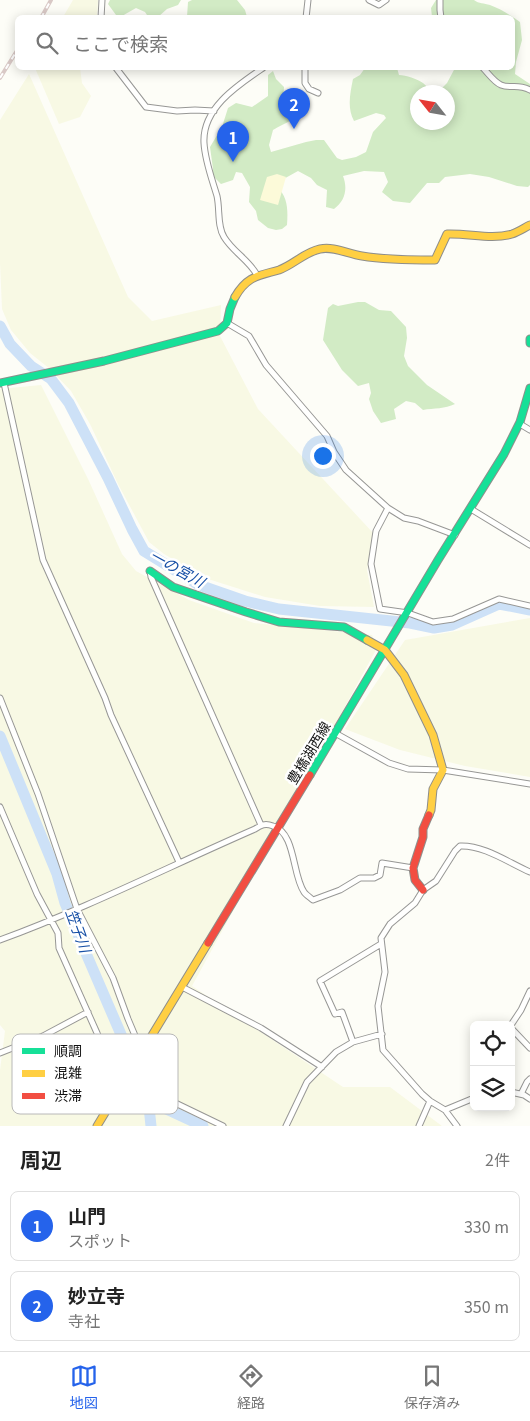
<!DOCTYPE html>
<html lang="ja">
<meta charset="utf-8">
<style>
body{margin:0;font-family:Georgia,"Noto Sans JP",serif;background:#f6f6f6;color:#222}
.controls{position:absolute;right:15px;bottom:15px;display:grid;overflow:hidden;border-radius:8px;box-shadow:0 2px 12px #0003}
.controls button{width:45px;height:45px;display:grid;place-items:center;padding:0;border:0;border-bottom:1px solid #e0e0e0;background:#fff;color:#222;font:25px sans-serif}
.compass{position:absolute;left:410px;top:85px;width:45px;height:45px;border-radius:50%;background:#fff;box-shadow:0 2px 12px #0003;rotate:301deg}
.you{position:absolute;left:322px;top:455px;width:18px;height:18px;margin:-12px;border:4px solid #fff;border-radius:50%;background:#1a73e8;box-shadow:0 0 0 8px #1a73e833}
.badge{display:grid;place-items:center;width:32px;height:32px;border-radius:50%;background:#2563eb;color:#fff;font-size:16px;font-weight:700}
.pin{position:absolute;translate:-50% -41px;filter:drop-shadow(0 1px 2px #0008)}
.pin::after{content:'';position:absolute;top:26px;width:18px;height:15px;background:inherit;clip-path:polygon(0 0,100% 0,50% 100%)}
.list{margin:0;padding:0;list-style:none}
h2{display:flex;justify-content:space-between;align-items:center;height:65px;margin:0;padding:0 20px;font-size:21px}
h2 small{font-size:16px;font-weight:400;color:#767676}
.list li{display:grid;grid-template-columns:32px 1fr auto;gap:15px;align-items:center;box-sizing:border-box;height:70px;margin:0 10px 10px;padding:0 10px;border:1px solid #e0e0e0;border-radius:8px}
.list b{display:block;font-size:19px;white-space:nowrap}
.list p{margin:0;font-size:16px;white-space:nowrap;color:#767676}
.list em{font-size:16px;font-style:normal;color:#767676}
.icon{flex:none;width:28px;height:28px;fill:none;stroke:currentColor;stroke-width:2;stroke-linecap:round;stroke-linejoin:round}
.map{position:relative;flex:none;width:530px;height:1126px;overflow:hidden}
.search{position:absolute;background:#fff;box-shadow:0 2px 12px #0003;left:15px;right:15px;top:15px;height:55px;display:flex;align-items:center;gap:12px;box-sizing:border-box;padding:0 18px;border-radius:8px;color:#767676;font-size:19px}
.sheet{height:225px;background:#fff}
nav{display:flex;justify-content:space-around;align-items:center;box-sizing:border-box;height:70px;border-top:1px solid #e0e0e0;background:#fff;font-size:14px;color:#767676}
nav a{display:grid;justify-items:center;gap:2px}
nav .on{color:#2563eb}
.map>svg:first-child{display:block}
.farmland{fill:#f8f9e4}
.forest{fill:#d2ebc5}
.sand{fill:#fcfad9}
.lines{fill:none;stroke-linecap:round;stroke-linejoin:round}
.river{stroke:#cde1f7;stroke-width:11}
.street-casing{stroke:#979795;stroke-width:7}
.fast-casing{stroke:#8e8e8b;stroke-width:9}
.slow-casing{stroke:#8e8e8b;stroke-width:9}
.jam-casing{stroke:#8e8e8b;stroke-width:9}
.street{stroke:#fffffe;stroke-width:5}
.fast{stroke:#16e098;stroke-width:7}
.slow{stroke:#ffcf43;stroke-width:7}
.jam{stroke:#f24e42;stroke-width:7}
.rail-casing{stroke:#d9c9c6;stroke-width:4}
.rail{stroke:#fff;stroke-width:2;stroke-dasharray:5.5;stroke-linecap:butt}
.labels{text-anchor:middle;stroke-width:5;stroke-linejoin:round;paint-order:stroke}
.street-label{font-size:14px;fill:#111;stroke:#fff}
.water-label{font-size:15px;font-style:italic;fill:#164fa6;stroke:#fff}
.key{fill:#fff;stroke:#b8b8b8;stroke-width:1}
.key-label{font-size:14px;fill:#111}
</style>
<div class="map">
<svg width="530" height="1126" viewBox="0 0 530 1126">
<rect width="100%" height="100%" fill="#fdfdf7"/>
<path class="farmland" d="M73,0H98L97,17H63Z
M35,68H80L82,83L91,96L80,117L59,124Z
M29,74L128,297L152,321L221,305L220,336L258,409L375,535L367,570L374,607L320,606L265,597L205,578L164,554L149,542L118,484L90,424L71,391L50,369L30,353L11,330L2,309L0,263V120Z
M41,385L89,481L122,554L136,571L189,600L254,623L372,635L377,648L192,986L343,1087H390L442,1126H0V1070L5,1031L0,1025V389Z
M530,618V777L465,766L400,750L345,729L405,640Z"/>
<path class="forest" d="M110,0H181L178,5L167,9L158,17L149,18L145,12L136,8L122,16L116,15L108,4Z
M192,0H237L245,10L247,17H187L188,2Z
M436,0H474C479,4 484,3 490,5C501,9 510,15 520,22L522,40L516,62L515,74L530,84V185L528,187L517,186L489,177L470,174L445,177L439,183H427L410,203L393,201L382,192L388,182L384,172L364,171L343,176C348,189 345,201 334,209L326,207L327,190L317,185L311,178L298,171L280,181L277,187C288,197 288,210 287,225L282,229L276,230L268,228L258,220L256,211L249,202L250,187L242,173L236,172L233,180L221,184L212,175L213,169L210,147L222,127L228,108L236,103L252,107L268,96V75L273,71L276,79L284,87L283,102L293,104L303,99C309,116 283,123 273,130L269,145L271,152L306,142L316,140H324L337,158L342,160L356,157L366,152L373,132L386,118L384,115L376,113L354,121C347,108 350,94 353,79L360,75L365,68H397L399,75C406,75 417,79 423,83C428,87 429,91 436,92H418V122H448V92H438L447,83L455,68H512V18L432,17L431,8Z
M358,302H365L379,310L391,311L406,327L407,338L404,356L408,366L427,385L455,404C445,409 434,408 423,410L415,403L406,401L394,409L396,419L381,423L373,411L369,399L371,393L369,383L358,386L342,370L323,340L328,308L333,304L338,306Z"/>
<path class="sand" d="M277,174L286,177L278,205L260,200L267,177Z"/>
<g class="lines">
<path class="river" d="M0,326L10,344L31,366L51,379L69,403L108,478L132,529L144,551L199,585L245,601L279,609L410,623L434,628L452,625L499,604L530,610
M0,736L57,874L65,903L85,951L148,1097L151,1126
M148,1097L162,1107L203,1126"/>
<g class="street-casing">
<path id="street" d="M369,0L379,5L386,0
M440,0V10L441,18
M101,18L102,0
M306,18L308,0
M116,68L146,107L177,111L195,110L214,111
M305,68V83L309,89L318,93
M483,68C488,73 494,82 501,85C510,89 517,83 530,90
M257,275C249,260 233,252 224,237C217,226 220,209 217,196C212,179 205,161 204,143C202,108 238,85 263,68
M227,323L249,336L266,365L327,436L334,452L346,470L388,508L404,518L418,521L455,535
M4,383L43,560L105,698L111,715L179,862
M520,424L530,430
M388,508L376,531L371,564L380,609L408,613L433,622L453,619L499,599L530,606
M471,509L530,545
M150,571L151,577L261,825
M0,698L38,794L77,909L113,978L128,1019L158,1090L167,1099L223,1126
M335,733L389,763L408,769L443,770L530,784
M0,807L37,894L58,933L59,948L97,1033L119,1089
M0,940C87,908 170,866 255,829C261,825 265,823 273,826C296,833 292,875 304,892C306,895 311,898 313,900L340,890L360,878H374L380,875L382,863L413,868
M182,987L261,1028L322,1067
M511,1025L521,1010L530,991
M511,1028L530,1048
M353,1042L342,1012L335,1014L320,981L381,944
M0,1053L43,1036L88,1012
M511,1092L524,1095L530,1099
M521,1094L527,1082L530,1079
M445,1110L474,1098
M286,1126L307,1082L336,1052L353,1042L382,1034
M419,1126L430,1101
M457,1126L445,1110L430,1101L422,1094L383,1050L378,1006L385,972L381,938L390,924L415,903L423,890L436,881L455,851L460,846C484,845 509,863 530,872"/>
</g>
<g class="fast-casing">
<path id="fast" d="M530,339V343
M0,383L104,361L218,331L227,323L230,309L235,297
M150,571L173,587L246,612L279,622L344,627L367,640
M310,775L438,560L504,454L520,422L530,388"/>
</g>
<g class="slow-casing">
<path id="slow" d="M235,297C247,276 258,276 279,270C293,265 305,252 320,249C334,246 348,254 362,256C386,260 411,260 435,260L447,234C469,233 491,240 512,234C518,232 524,228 530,225
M367,640L385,650L404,675L433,735L443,770L433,789L431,810L429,815
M97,1126L208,943"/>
</g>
<g class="jam-casing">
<path id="jam" d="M423,890L415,880L413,868L423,837V829L429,815
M208,943L310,775"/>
</g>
<use href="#street" class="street"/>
<use href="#fast" class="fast"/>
<use href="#slow" class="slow"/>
<use href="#jam" class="jam"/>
<g class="rail-casing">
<path id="rail" d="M41,18L51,0
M0,78L18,49"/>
</g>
<use href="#rail" class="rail"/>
</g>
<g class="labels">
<g class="street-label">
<text transform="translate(309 753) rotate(-59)" y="5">豊橋湖西線</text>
</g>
<g class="water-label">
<text transform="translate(177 569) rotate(29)" y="5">一の宮川</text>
<text transform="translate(78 931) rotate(70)" y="5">笠子川</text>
</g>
</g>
<rect x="12" y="1034" width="166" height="80" rx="8" class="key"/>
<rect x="22" y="1048" width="23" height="6" fill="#16e098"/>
<rect x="22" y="1070" width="23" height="7" fill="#ffcf43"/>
<rect x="22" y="1093" width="23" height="6" fill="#f24e42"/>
<g class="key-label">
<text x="54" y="1056">順調</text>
<text x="54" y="1078">混雑</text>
<text x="54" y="1101">渋滞</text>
</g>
</svg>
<div class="controls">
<button><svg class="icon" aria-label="locate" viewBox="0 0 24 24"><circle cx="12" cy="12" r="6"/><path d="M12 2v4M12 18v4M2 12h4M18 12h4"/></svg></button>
<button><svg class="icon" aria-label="layers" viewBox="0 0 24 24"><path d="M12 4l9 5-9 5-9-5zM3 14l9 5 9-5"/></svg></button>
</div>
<svg class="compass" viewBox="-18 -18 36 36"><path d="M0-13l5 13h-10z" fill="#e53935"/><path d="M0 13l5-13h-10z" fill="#767676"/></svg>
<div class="you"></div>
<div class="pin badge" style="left:233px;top:162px">1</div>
<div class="pin badge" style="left:294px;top:129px">2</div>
<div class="search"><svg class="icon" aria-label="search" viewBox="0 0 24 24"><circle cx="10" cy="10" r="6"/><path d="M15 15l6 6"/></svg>ここで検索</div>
</div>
<section class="sheet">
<h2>周辺<small>2件</small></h2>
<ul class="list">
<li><span class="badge">1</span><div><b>山門</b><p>スポット</p></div><em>330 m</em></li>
<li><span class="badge">2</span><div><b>妙立寺</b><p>寺社</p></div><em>350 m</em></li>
</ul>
</section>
<nav>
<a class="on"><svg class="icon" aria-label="map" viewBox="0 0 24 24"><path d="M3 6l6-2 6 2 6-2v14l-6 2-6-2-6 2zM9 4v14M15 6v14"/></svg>地図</a>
<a><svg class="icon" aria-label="directions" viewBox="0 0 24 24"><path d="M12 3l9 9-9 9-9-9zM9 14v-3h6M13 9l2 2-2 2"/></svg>経路</a>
<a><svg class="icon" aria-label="saved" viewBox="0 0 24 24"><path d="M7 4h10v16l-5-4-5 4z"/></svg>保存済み</a>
</nav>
